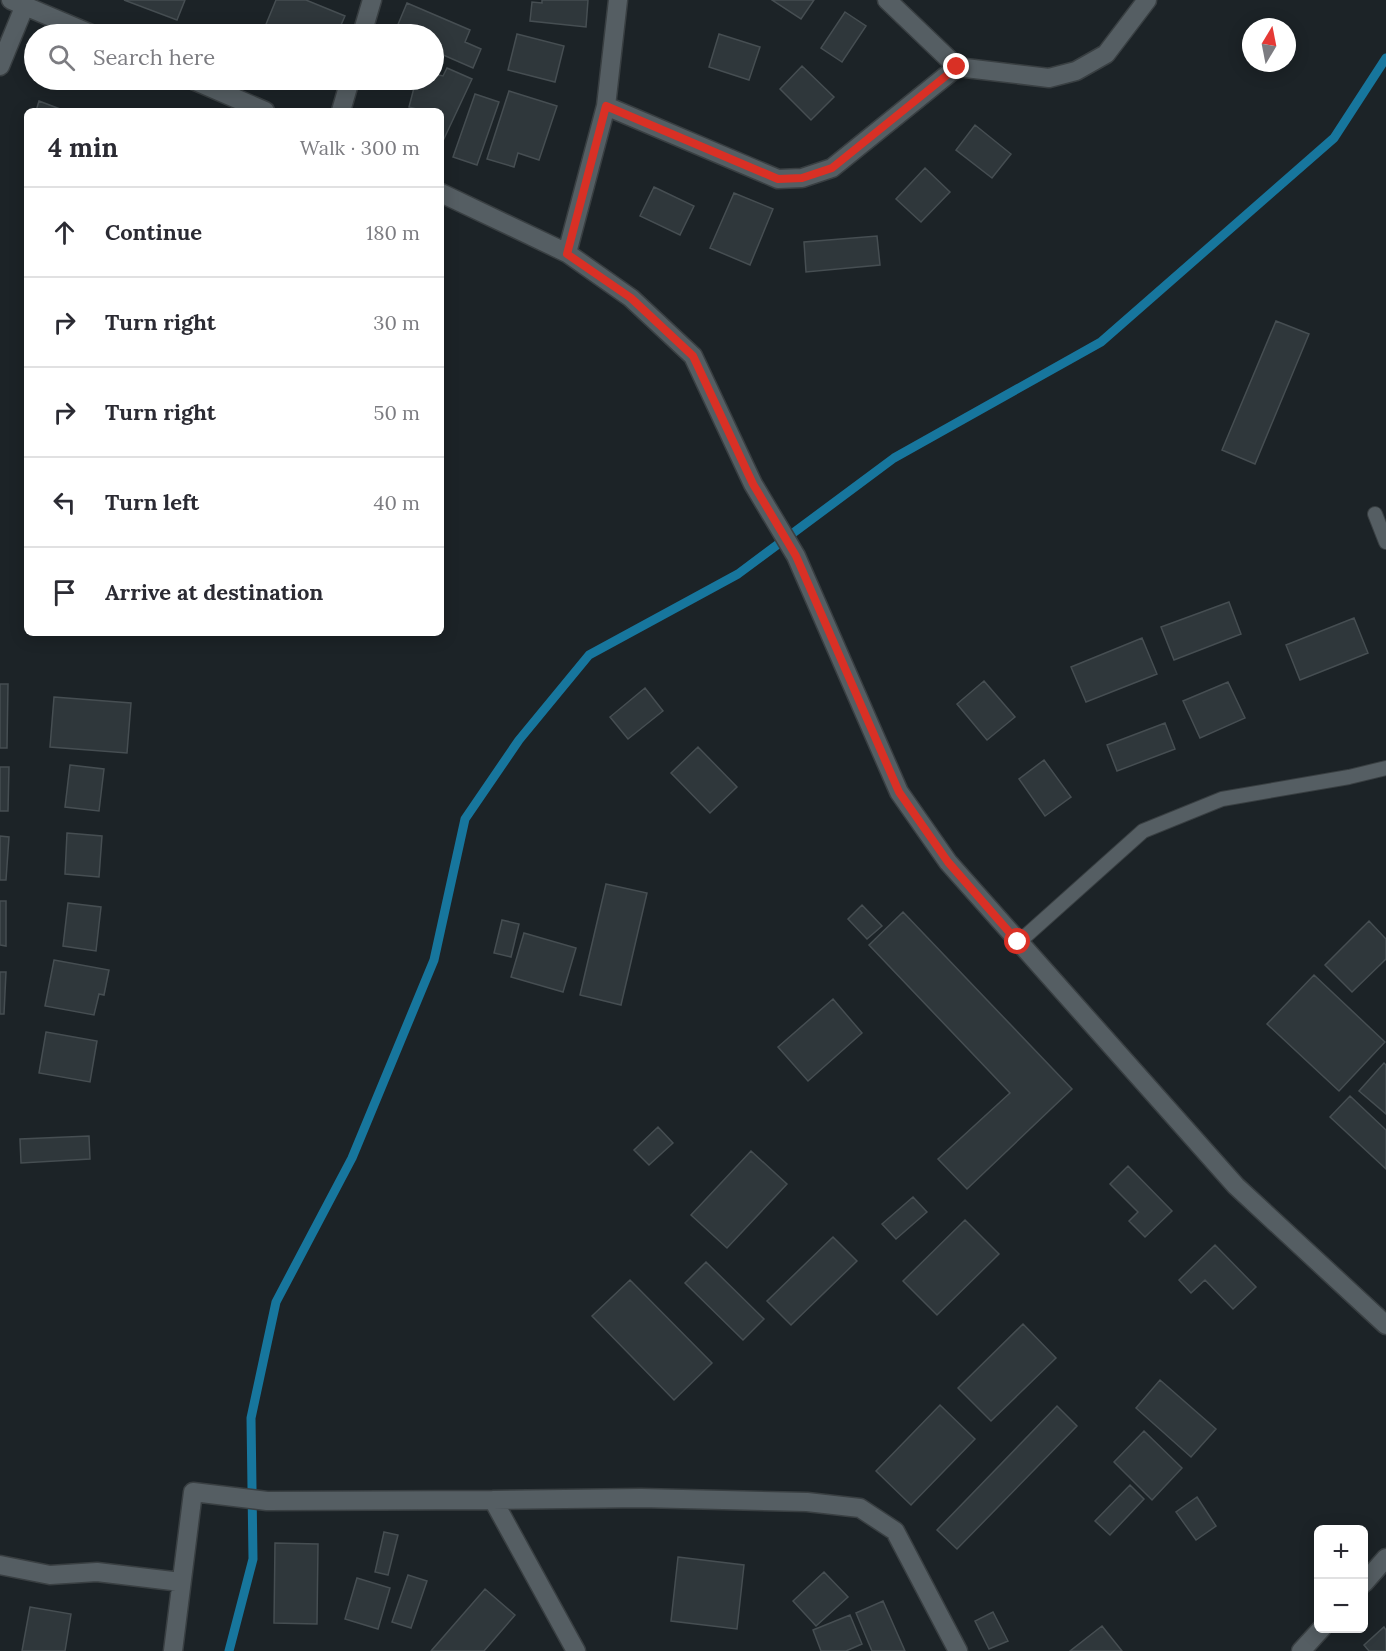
<!DOCTYPE html>
<meta charset="utf-8">
<style>
body{margin:0;font-family:Lora,serif;background:#f7f7f7;color:#2b2b33}
.controls{position:absolute;right:18px;bottom:18px;display:grid;overflow:hidden;border-radius:9px;box-shadow:0 3px 15px #0003}
.controls button{width:54px;height:54px;display:grid;place-items:center;padding:0;border:0;border-bottom:2px solid #e1e1e2;background:#fff;color:#2b2b33;font:30px sans-serif}
.compass{position:absolute;left:1242px;top:18px;width:54px;height:54px;border-radius:50%;background:#fff;box-shadow:0 3px 15px #0003;rotate:10deg}
.stop{position:absolute;width:18px;height:18px;margin:-14px;border:4px solid #d93025;border-radius:50%;background:#fff}
.stop.end{background:#d93025;border-color:#fff;box-shadow:0 2px 6px #0008}
.list{margin:0;padding:0;list-style:none}
h2{display:flex;justify-content:space-between;align-items:center;height:78px;margin:0;padding:0 24px;font-size:26px}
h2 small{font-size:20px;font-weight:400;color:#7c7c81}
.list li{display:grid;grid-template-columns:39px 1fr auto;gap:18px;align-items:center;box-sizing:border-box;height:90px;padding:0 24px;border-top:2px solid #e1e1e2}
.list b{display:block;font-size:22px;white-space:nowrap}
.list em{font-size:20px;font-style:normal;color:#7c7c81}
.icon{flex:none;width:33px;height:33px;fill:none;stroke:currentColor;stroke-width:2;stroke-linecap:round;stroke-linejoin:round}
.map{position:relative;flex:none;width:1386px;height:1651px;overflow:hidden}
.search{position:absolute;background:#fff;box-shadow:0 3px 15px #0003;left:24px;top:24px;width:420px;height:66px;display:flex;align-items:center;gap:15px;box-sizing:border-box;padding:0 21px;border-radius:33px;color:#7c7c81;font-size:22px}
.panel{position:absolute;background:#fff;box-shadow:0 3px 15px #0003;left:24px;top:108px;width:420px;height:528px;border-radius:9px}
.map>svg:first-child{display:block}
.lines{fill:none;stroke-linecap:round;stroke-linejoin:round}
.stream{stroke:#17769d;stroke-width:9}
.building{fill:#2f373b;stroke:#464e52;stroke-width:1.5}
.lane-casing{stroke:#393f42;stroke-width:16}
.street-casing{stroke:#393f42;stroke-width:21}
.lane{stroke:#555e63;stroke-width:14}
.street{stroke:#555e63;stroke-width:18}
.route{stroke:#d93025;stroke-width:8}
</style>
<div class="map">
<svg width="1386" height="1651" viewBox="0 0 1386 1651">
<rect width="100%" height="100%" fill="#1c2327"/>
<g class="lines">
<path class="stream" d="M229,1651L253,1559L251,1418L276,1302L352,1158L434,960L465,819L519,740L589,655L738,574L894,458L1101,342L1334,138L1386,58"/>
</g>
<path class="building" d="M124,0H185L177,20Z
M276,0H306L345,16L337,34H262Z
M542,0H588L586,27L530,21L532,2L542,3Z
M772,0H814L801,19Z
M407,3L470,30L465,42L481,49L473,68L434,51V34H394Z
M845,12L866,26L842,62L821,48Z
M517,34L564,46L555,82L508,70Z
M719,34L760,47L749,80L709,67Z
M802,66L834,97L811,120L780,89Z
M447,68L472,79L442,143L441,111H424L409,107L416,80H434V74L443,76Z
M509,91L557,106L539,160L518,153L514,167L487,159Z
M475,94L499,102L477,165L453,157Z
M39,101L60,109L59,111H36Z
M975,125L1011,154L992,178L956,150Z
M925,168L950,192L921,222L896,199Z
M654,187L694,206L680,235L640,216Z
M734,193L773,209L750,265L710,248Z
M877,236L880,265L806,272L804,242Z
M1276,321L1309,334L1255,464L1222,450Z
M1229,602L1241,634L1174,660L1161,627Z
M1354,618L1368,653L1300,680L1286,645Z
M1142,638L1157,674L1086,702L1071,667Z
M984,681L1015,717L987,740L957,704Z
M1228,682L1245,718L1200,738L1183,701Z
M0,684H8L7,748H0Z
M645,688L663,711L628,739L610,717Z
M54,697L131,703L127,753L50,747Z
M1165,723L1175,749L1117,771L1107,745Z
M698,747L737,787L710,813L671,773Z
M1044,760L1071,797L1045,816L1019,779Z
M70,765L104,769L99,811L65,807Z
M0,767H9L8,811H0Z
M67,833L102,836L99,877L65,874Z
M0,836L9,837L6,880H0Z
M606,884L647,893L621,1005L580,995Z
M0,901H6V946L0,945Z
M68,903L101,907L96,951L63,946Z
M862,905L882,926L867,939L848,919Z
M903,912L1072,1089L967,1189L938,1159L1010,1093L869,945Z
M502,920L519,924L511,957L494,953Z
M1369,921L1386,939V959L1352,992L1325,965Z
M524,933L576,948L563,992L511,977Z
M54,960L109,970L104,995L99,994L94,1015L45,1006Z
M0,972H6L4,1014H0Z
M1314,975L1385,1042L1339,1091L1267,1024Z
M833,999L862,1033L808,1081L778,1047Z
M46,1032L97,1041L90,1082L39,1073Z
M1384,1063L1386,1065V1114L1359,1091Z
M1350,1096L1386,1130V1169L1330,1117Z
M658,1127L673,1143L649,1165L634,1150Z
M89,1136L90,1159L21,1163L20,1139Z
M751,1151L787,1184L727,1248L691,1215Z
M1128,1166L1172,1211L1145,1237L1129,1221L1138,1212L1110,1184Z
M913,1197L927,1212L896,1239L882,1224Z
M965,1220L999,1254L937,1315L903,1281Z
M833,1237L857,1261L791,1325L767,1301Z
M1215,1245L1256,1287L1233,1309L1205,1280L1191,1293L1179,1280Z
M706,1262L764,1319L743,1340L685,1283Z
M630,1280L712,1363L674,1400L592,1316Z
M1023,1324L1056,1358L991,1421L958,1388Z
M1160,1380L1216,1429L1191,1457L1136,1408Z
M940,1405L975,1439L911,1505L876,1471Z
M1057,1406L1077,1426L957,1549L937,1530Z
M1144,1431L1182,1468L1152,1500L1114,1462Z
M1130,1485L1144,1499L1110,1535L1095,1521Z
M1197,1497L1216,1526L1196,1540L1176,1512Z
M384,1532L398,1535L388,1575L375,1572Z
M275,1543L318,1544L317,1624L274,1623Z
M678,1557L744,1565L737,1629L671,1621Z
M824,1572L848,1597L816,1626L793,1601Z
M408,1575L427,1581L411,1628L392,1622Z
M357,1578L390,1588L378,1629L345,1619Z
M485,1589L515,1615L484,1651H431Z
M883,1601L905,1651H872L856,1613Z
M30,1607L71,1614L65,1651H22Z
M993,1612L1008,1641L989,1649L975,1621Z
M850,1615L862,1644L846,1651H821L813,1630Z
M1102,1626L1122,1651H1070Z
M1384,1627L1386,1630V1651H1369L1364,1645Z"/>
<g class="lines">
<g class="lane-casing">
<path id="lane" d="M1375,514L1386,542
M1019,942L1143,831L1222,799L1349,777L1386,768"/>
</g>
<g class="street-casing">
<path id="street" d="M11,0L91,34
M887,0L957,67L1049,78L1076,71L1106,54L1147,0
M362,34L372,0
M0,66L25,5
M193,80L265,111
M606,106L778,179L802,178L832,168L957,67
M341,111L350,80
M441,193L567,253L631,298L693,356L753,484L796,556L899,792L948,862L1236,1186L1386,1325
M567,253L606,106L618,0
M493,1500L641,1498L807,1502L860,1508L895,1531L958,1651
M0,1565L50,1575L97,1572L181,1582
M1364,1583L1386,1558
M173,1651L193,1492L267,1501L493,1500L576,1651
M1301,1651L1322,1628"/>
</g>
<use href="#lane" class="lane"/>
<use href="#street" class="street"/>
</g>
<g class="lines">
<path class="route" d="M957,67L832,168L802,178L778,179L606,106L567,254L631,298L693,356L753,484L796,556L899,792L948,862L1018,942"/>
</g>
</svg>
<div class="controls">
<button>+</button>
<button>−</button>
</div>
<svg class="compass" viewBox="-18 -18 36 36"><path d="M0-13l5 13h-10z" fill="#e53935"/><path d="M0 13l5-13h-10z" fill="#7c7c81"/></svg>
<div class="stop" style="left:1018px;top:942px"></div>
<div class="stop end" style="left:957px;top:67px"></div>
<div class="search"><svg class="icon" aria-label="search" viewBox="0 0 24 24"><circle cx="10" cy="10" r="6"/><path d="M15 15l6 6"/></svg>Search here</div>
<section class="panel">
<h2>4 min<small>Walk · 300 m</small></h2>
<ul class="list">
<li><svg class="icon" aria-label="ahead" viewBox="0 0 24 24"><path d="M12 20V5M6 11l6-6 6 6"/></svg><div><b>Continue</b></div><em>180 m</em></li>
<li><svg class="icon" aria-label="right" viewBox="0 0 24 24"><path d="M7 20v-9h11M14 6l5 5-5 5"/></svg><div><b>Turn right</b></div><em>30 m</em></li>
<li><svg class="icon" aria-label="right" viewBox="0 0 24 24"><path d="M7 20v-9h11M14 6l5 5-5 5"/></svg><div><b>Turn right</b></div><em>50 m</em></li>
<li><svg class="icon" aria-label="left" viewBox="0 0 24 24"><path d="M17 20v-9H6M10 6l-5 5 5 5"/></svg><div><b>Turn left</b></div><em>40 m</em></li>
<li><svg class="icon" aria-label="arrive" viewBox="0 0 24 24"><path d="M6 21V4h12l-3 4 3 4H6"/></svg><div><b>Arrive at destination</b></div></li>
</ul>
</section>
</div>
